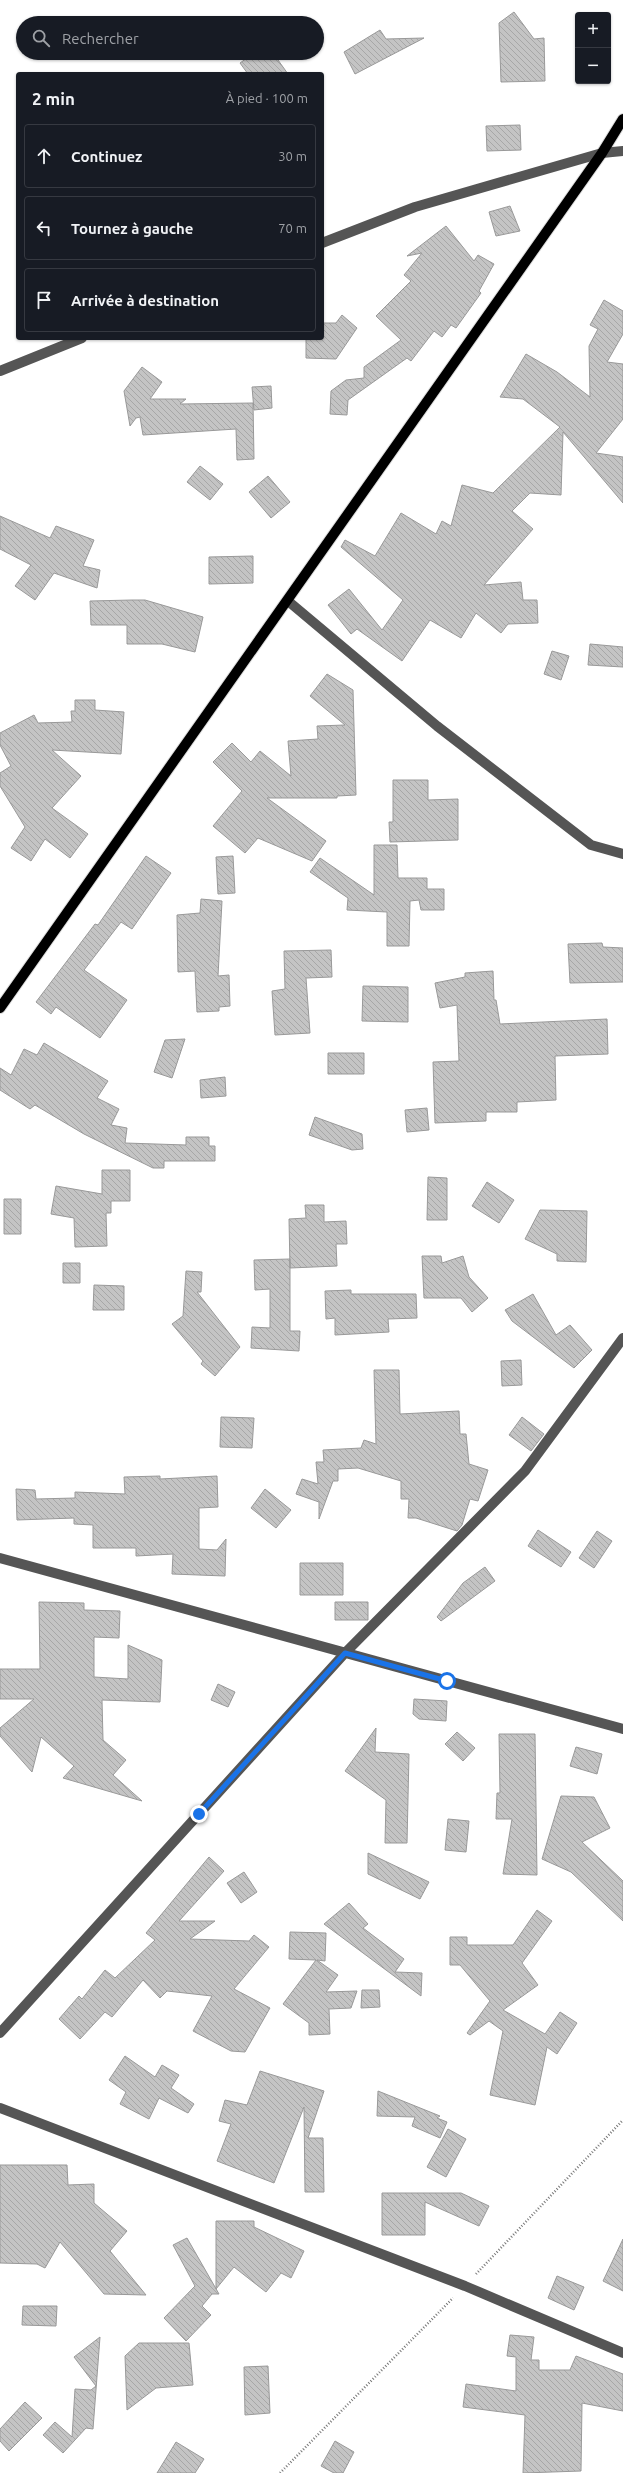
<!DOCTYPE html>
<html lang="fr">
<meta charset="utf-8">
<style>
body{margin:0;font-family:Ubuntu,sans-serif;background:#242831;color:#f1f3f6}
.controls{position:absolute;right:12px;top:12px;display:grid;overflow:hidden;border-radius:4px;box-shadow:0 1px 3px #0004}
.controls button{width:36px;height:36px;display:grid;place-items:center;padding:0;border:0;border-bottom:1px solid #363941;background:#171b24;color:#f1f3f6;font:20px sans-serif}
.stop{position:absolute;width:12px;height:12px;margin:-9px;border:3px solid #1a73e8;border-radius:50%;background:#fff}
.stop.end{background:#1a73e8;border-color:#fff;box-shadow:0 1px 4px #0008}
.list{margin:0;padding:0;list-style:none}
h2{display:flex;justify-content:space-between;align-items:center;height:52px;margin:0;padding:0 16px;font-size:17px}
h2 small{font-size:13px;font-weight:400;color:#9ea1a6}
.list li{display:grid;grid-template-columns:26px 1fr auto;gap:12px;align-items:center;box-sizing:border-box;height:64px;margin:0 8px 8px;padding:0 8px;border:1px solid #363941;border-radius:4px}
.list b{display:block;font-size:15px;white-space:nowrap}
.list em{font-size:13px;font-style:normal;color:#9ea1a6}
.icon{flex:none;width:22px;height:22px;fill:none;stroke:currentColor;stroke-width:2;stroke-linecap:round;stroke-linejoin:round}
.map{position:relative;flex:none;width:623px;height:2473px;overflow:hidden}
.search{position:absolute;background:#171b24;box-shadow:0 1px 3px #0004;left:16px;top:16px;width:308px;height:44px;display:flex;align-items:center;gap:10px;box-sizing:border-box;padding:0 14px;border-radius:22px;color:#9ea1a6;font-size:15px}
.panel{position:absolute;background:#171b24;box-shadow:0 1px 3px #0004;left:16px;top:72px;width:308px;height:268px;border-radius:4px}
.map>svg:first-child{display:block}
.building{fill:url(#building-back-hatch);stroke:#999}
.lines{fill:none;stroke-linecap:round;stroke-linejoin:round}
.major-casing{stroke:#dbdbdb;stroke-width:12}
.path{stroke:#777;stroke-width:2.5;stroke-dasharray:1 2;stroke-linecap:butt}
.minor{stroke:#555;stroke-width:10}
.major{stroke:#000;stroke-width:10}
.route{stroke:#1a73e8;stroke-width:5}
</style>
<div class="map">
<svg width="623" height="2473" viewBox="0 0 623 2473">
<defs>
<pattern id="building-back-hatch" width="6" height="6" patternUnits="userSpaceOnUse"><rect width="6" height="6" fill="#c4c4c4"/><path d="M-1 5l2 2M0 0l6 6M5-1l2 2" fill="none" stroke="#a7a7a7"/></pattern>
</defs>
<rect width="100%" height="100%" fill="#fff"/>
<path class="building" d="M514,12L534,39L544,38L545,81L501,82L499,23Z
M380,30L386,39L424,38L355,74L344,52Z
M254,53H273L288,74H248L240,63Z
M520,125L521,150L487,151L486,126Z
M510,206L520,231L496,236L489,212Z
M446,226L474,261L478,255L494,264L479,291L481,293L456,328L451,325L442,337L434,331L411,361L407,358L348,400L347,415L330,414L331,391L346,380L364,378V367L401,340L376,316L411,281L404,275L422,253L407,256Z
M604,300L623,311V334L607,362L623,364V419L596,453L623,457V503L563,432L561,495L530,493L512,511L533,529L484,585L521,582L523,600H537L538,623L508,624L501,633L476,613L461,638L430,620L402,661L357,629L351,634L328,605L349,589L382,630L403,600L341,547L345,540L375,556L401,513L436,534L442,521L451,526L462,485L493,493L560,427L523,399L500,397L526,354L557,372L590,397L589,346L598,329L590,325Z
M342,315L357,328L336,359L306,358V338H322V323H336Z
M142,367L162,382L150,399H186L180,404L253,403L254,459L237,460L236,429L143,435L140,417L136,418L130,426L124,391Z
M271,386L272,408L254,410L252,387Z
M200,466L223,484L210,500L187,482Z
M268,476L290,502L271,518L249,492Z
M0,516L50,538L56,526L94,540L83,566L100,570L97,588L54,573L35,600L15,586L31,565L0,549Z
M253,556V583L209,584V557Z
M132,600H145L203,617L195,652L162,644H127V625H91L90,601Z
M590,644L623,647V667L588,665Z
M552,651L569,656L561,680L544,674Z
M327,674L353,690L356,795L337,796V798H267L326,841L312,861L258,838L245,853L213,826L242,791L213,762L232,743L251,762L260,751L291,776L288,741L318,739L317,726L345,725L310,696Z
M75,700H95V710L124,712L121,754L52,750L81,776L52,808L88,834L70,858L45,839L31,861L11,848L25,827L0,786V773L11,766L0,745V733L34,715L38,723L72,722L71,711H75Z
M393,780H428V800L458,799V840L390,842L389,822H393Z
M374,845H397L398,878H427V889H444V910H421L419,900L410,901L409,946H387V912L347,910L348,898L310,872L320,858L374,895Z
M146,856L171,873L132,929L121,922L84,970L127,1000L100,1038L56,1007L51,1014L36,1002L95,924L98,925Z
M233,856L235,893L218,894L216,857Z
M201,899L222,901L218,976L229,975L230,1006L219,1007V1011L197,1012L195,971L178,972L177,915L200,913Z
M602,943L603,947L623,948V982L570,983L568,944Z
M331,950L332,977L306,978L310,1033L275,1035L272,991L285,989L284,951Z
M493,971L494,1000H496L500,1024L607,1019L608,1054L555,1056L556,1100L517,1102V1112H486V1121L435,1123L433,1062L459,1061L457,1005L440,1008L435,983L465,977V973Z
M363,986L408,987V1022L362,1021Z
M185,1039L172,1078L154,1072L165,1040Z
M44,1043L108,1081L97,1098L119,1109L111,1125L127,1128L125,1143L186,1145V1137H209V1146H215V1161H164V1168H153L84,1134L35,1105L30,1109L0,1090V1068L11,1075L24,1049L37,1055Z
M328,1053H364V1074H328Z
M225,1077L226,1096L201,1098L200,1080Z
M427,1108L429,1130L407,1132L405,1110Z
M315,1117L362,1134L363,1149L352,1150L309,1135Z
M102,1170H130V1201H111V1213H106L107,1246L75,1247L74,1218L51,1214L56,1186L102,1194Z
M428,1177L447,1178V1220H427Z
M487,1182L514,1200L499,1223L472,1206Z
M4,1199H21V1234H4Z
M305,1205H324V1222L346,1221L347,1244H336L337,1266L290,1268L289,1219L306,1218Z
M540,1210L587,1211L586,1262L557,1261V1254L525,1239Z
M422,1256H441L442,1263L463,1256L469,1277L488,1298L472,1312L461,1298H424Z
M290,1259V1331H300L299,1351L251,1348L252,1327L270,1328V1289L255,1290L254,1260Z
M63,1263H80V1283H63Z
M186,1271L202,1272L201,1292H197L240,1347L215,1376L201,1364L203,1361L172,1324L183,1316Z
M94,1285L124,1286V1310H93Z
M351,1290V1294H416L417,1318L388,1319L389,1332L335,1335V1318L326,1319L325,1291Z
M533,1294L556,1335L570,1325L592,1350L574,1368L512,1321L505,1310Z
M521,1360L522,1385L502,1386L501,1361Z
M374,1370H399L400,1414L459,1411L460,1434H466L469,1464L488,1470L478,1501L470,1499L462,1525L457,1531L416,1518H408L409,1499H401V1481L358,1468L338,1469V1481H333L319,1519V1502L296,1494L302,1479L318,1484L316,1462H324L323,1450L361,1448L364,1440L376,1444Z
M221,1417L254,1418L252,1448L220,1447Z
M522,1417L544,1434L531,1451L509,1435Z
M160,1476V1479L217,1476L218,1507L199,1508V1549L217,1550L226,1539L225,1576L172,1574L173,1554L136,1556V1548H93V1525L74,1524V1518L17,1520L16,1489L35,1490L36,1499L75,1498V1492L125,1494L124,1477Z
M265,1489L291,1510L276,1528L251,1508Z
M538,1530L571,1552L561,1567L528,1546Z
M597,1531L612,1541L594,1568L579,1558Z
M300,1563H343V1595H300Z
M485,1567L495,1581L441,1621L437,1617L463,1583Z
M39,1602L84,1603V1610L120,1611L119,1638L94,1637V1677L128,1679V1645L162,1660L160,1702L102,1700L103,1740L126,1760L113,1775L142,1801L63,1778L74,1766L41,1737L32,1772L0,1736V1728L34,1699H0V1669H40Z
M335,1602H368V1620H335Z
M218,1684L235,1692L228,1707L211,1700Z
M414,1699L447,1701L446,1721L419,1719L413,1714Z
M376,1728L375,1752L409,1754L407,1843H385L386,1800L345,1771Z
M457,1732L475,1748L463,1761L445,1744Z
M499,1734H535L537,1875L503,1874L512,1819H496L497,1793H500Z
M576,1747L602,1754L597,1774L570,1766Z
M561,1796L594,1797L610,1828L582,1842L623,1881V1921L571,1872L542,1859Z
M448,1819L469,1821L466,1852L445,1850Z
M368,1853L429,1882L420,1899L368,1874Z
M209,1857L224,1871L179,1921H215L190,1939L249,1941L254,1935L269,1947L234,1989L270,2008L245,2052L231,2051L193,2031L212,1996L167,1991L160,1998L143,1980L112,2017L105,2012L80,2039L59,2019L79,1996L82,1999L105,1970L115,1978L155,1940L146,1933Z
M244,1872L257,1892L241,1903L227,1883Z
M349,1903L368,1924L363,1928L404,1959L395,1972L422,1973L421,1996L324,1924Z
M537,1910L552,1921L522,1963L538,1985L503,2010L545,2034L560,2012L577,2023L557,2054L547,2047L535,2105L490,2095L503,2031L489,2021L470,2035L467,2033L490,2001L460,1965H450V1937H467V1945H513Z
M290,1932L326,1933L325,1961L317,1960L338,1975L326,1992L357,1991L351,2008L329,2009L330,2034L309,2035V2023L283,2004L316,1960L289,1959Z
M362,1990H379L380,2007L361,2008Z
M125,2056L155,2077L162,2065L179,2075L171,2088L194,2104L188,2113L159,2098L149,2119L120,2104L126,2092L109,2080Z
M260,2071L324,2091L308,2138H323L324,2192H305L304,2107L274,2183L217,2161L231,2124L219,2121L225,2100L247,2105Z
M378,2091L440,2116L437,2118L447,2122L440,2138L412,2126L415,2117L377,2116Z
M448,2129L466,2139L446,2177L427,2167Z
M0,2165H67L68,2185L94,2184V2203L127,2231L110,2251L146,2295L104,2294L60,2242L45,2268L37,2264L0,2263Z
M382,2193H461L489,2206L479,2226L425,2202V2235H382Z
M216,2221H254V2227L304,2251L291,2278L281,2273L266,2292L234,2267L216,2289Z
M187,2238L219,2294H212L202,2306L211,2315L186,2341L164,2318L195,2286L173,2245Z
M623,2239V2291L603,2281Z
M557,2276L584,2287L574,2310L548,2298Z
M23,2306H57L56,2326L22,2325Z
M510,2335L534,2337L531,2360H539V2370H570L576,2356L623,2374V2411L582,2403L581,2471L523,2473L525,2415L463,2407L466,2384L516,2391V2357L507,2356Z
M100,2337L93,2429L86,2428L63,2453L43,2435L55,2422L72,2437L75,2389L91,2390L96,2386L74,2357Z
M139,2343H189L193,2385L156,2388L127,2410L125,2356Z
M268,2366L270,2413L245,2415L244,2367Z
M25,2402L42,2418L9,2451L0,2441V2429Z
M335,2441L354,2452L343,2473H334L321,2466Z
M176,2442L204,2459L195,2473H157Z"/>
<g class="lines">
<g class="major-casing">
<path id="major" d="M0,1008L602,153L623,119"/>
</g>
<path class="path" d="M476,2274L623,2120
M280,2473L453,2298"/>
<path class="minor" d="M322,243L415,207L602,153L623,151
M0,371L82,338
M288,601L437,726L591,845L623,854
M0,1558L623,1729
M0,2033L345,1653L525,1471L623,1338
M0,2108L465,2286L623,2353"/>
<use href="#major" class="major"/>
</g>
<g class="lines">
<path class="route" d="M199,1814L345,1653L447,1681"/>
</g>
</svg>
<div class="controls">
<button>+</button>
<button>−</button>
</div>
<div class="stop" style="left:447px;top:1681px"></div>
<div class="stop end" style="left:199px;top:1814px"></div>
<div class="search"><svg class="icon" aria-label="search" viewBox="0 0 24 24"><circle cx="10" cy="10" r="6"/><path d="M15 15l6 6"/></svg>Rechercher</div>
<section class="panel">
<h2>2 min<small>À pied · 100 m</small></h2>
<ul class="list">
<li><svg class="icon" aria-label="ahead" viewBox="0 0 24 24"><path d="M12 20V5M6 11l6-6 6 6"/></svg><div><b>Continuez</b></div><em>30 m</em></li>
<li><svg class="icon" aria-label="left" viewBox="0 0 24 24"><path d="M17 20v-9H6M10 6l-5 5 5 5"/></svg><div><b>Tournez à gauche</b></div><em>70 m</em></li>
<li><svg class="icon" aria-label="arrive" viewBox="0 0 24 24"><path d="M6 21V4h12l-3 4 3 4H6"/></svg><div><b>Arrivée à destination</b></div></li>
</ul>
</section>
</div>
